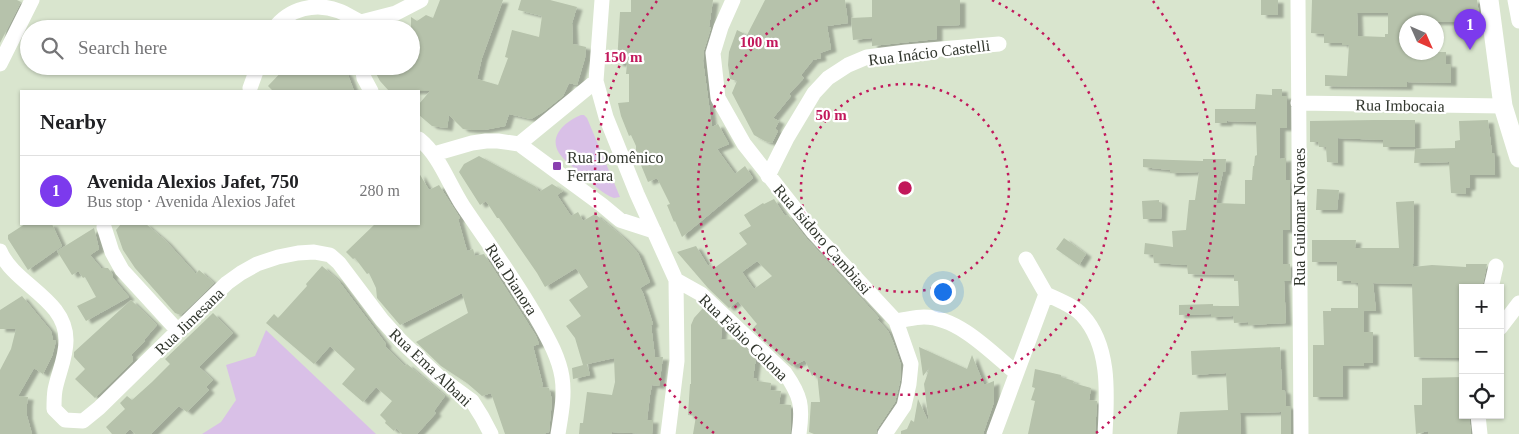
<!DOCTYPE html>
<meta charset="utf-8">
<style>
body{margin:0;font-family:Georgia,serif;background:#f2f2f2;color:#202124}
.controls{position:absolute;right:15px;bottom:15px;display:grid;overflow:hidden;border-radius:0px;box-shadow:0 1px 4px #0004}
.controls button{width:45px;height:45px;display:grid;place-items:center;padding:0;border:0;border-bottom:1px solid #e0e0e0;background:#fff;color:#202124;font:25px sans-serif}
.compass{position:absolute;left:1399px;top:15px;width:45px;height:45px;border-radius:50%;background:#fff;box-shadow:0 1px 4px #0004;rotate:135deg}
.you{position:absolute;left:942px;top:291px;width:18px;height:18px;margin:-12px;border:4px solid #fff;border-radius:50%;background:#1a73e8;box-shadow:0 0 0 8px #1a73e833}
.badge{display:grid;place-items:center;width:32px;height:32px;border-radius:50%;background:#7c3aed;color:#fff;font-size:16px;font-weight:700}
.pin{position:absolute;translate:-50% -41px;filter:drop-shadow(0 1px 2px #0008)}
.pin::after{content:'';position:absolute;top:26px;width:18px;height:15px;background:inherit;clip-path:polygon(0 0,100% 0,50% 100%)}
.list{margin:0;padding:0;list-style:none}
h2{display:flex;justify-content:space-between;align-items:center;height:65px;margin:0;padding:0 20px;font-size:21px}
h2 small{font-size:16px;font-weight:400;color:#757577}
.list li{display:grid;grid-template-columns:32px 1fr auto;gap:15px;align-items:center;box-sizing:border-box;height:70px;padding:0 20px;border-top:1px solid #e0e0e0}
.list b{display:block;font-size:19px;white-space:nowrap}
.list p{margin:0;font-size:16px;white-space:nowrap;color:#757577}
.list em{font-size:16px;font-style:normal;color:#757577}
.icon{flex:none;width:28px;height:28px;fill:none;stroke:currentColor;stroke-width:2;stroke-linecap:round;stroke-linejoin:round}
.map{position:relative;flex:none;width:1519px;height:434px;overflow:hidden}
.search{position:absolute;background:#fff;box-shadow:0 1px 4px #0004;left:20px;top:20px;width:400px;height:55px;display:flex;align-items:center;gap:12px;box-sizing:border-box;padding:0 18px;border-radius:28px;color:#757577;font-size:19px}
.panel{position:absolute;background:#fff;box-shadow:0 1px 4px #0004;left:20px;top:90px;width:400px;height:135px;border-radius:0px}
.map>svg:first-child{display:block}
.green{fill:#d9c0e7}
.building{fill:#b6c2ab;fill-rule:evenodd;filter:url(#shadow)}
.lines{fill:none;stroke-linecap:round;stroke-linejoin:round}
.minor{stroke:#fff;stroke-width:15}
.major{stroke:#fff;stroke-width:19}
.ring{fill:none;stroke:#c2185b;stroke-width:2.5;stroke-dasharray:2.5 5}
.poi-dot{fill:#8a3fb0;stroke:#fff;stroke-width:2}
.labels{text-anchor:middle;stroke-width:4.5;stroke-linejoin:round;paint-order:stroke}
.street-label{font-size:16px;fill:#31362d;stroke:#fff}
.poi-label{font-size:16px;fill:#31362d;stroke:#fff;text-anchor:start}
.centre{fill:#c2185b;stroke:#fff;stroke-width:2.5}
.ring-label{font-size:15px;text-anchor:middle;font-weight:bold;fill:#c2185b;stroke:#fff;stroke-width:4.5;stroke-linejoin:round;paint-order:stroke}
</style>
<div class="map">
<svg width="1519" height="434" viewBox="0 0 1519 434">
<defs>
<filter id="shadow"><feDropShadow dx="5.5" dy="3" stdDeviation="1" flood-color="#0004"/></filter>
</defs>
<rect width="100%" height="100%" fill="#d9e5ce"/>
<path class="green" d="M581,115H584L587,118L620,197L614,198C602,194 592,183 582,175C575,168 565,162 559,153C548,136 566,121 581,115Z
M266,330L376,434H202L221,422L236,400L226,365L255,356Z"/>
<path class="building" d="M0,0H17L21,2L0,43Z
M440,0H503L482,58L477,79L498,85L508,58L505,57L512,30L539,37L542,16L518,10L521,0H550L577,7L572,23L573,44L586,47L585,58L577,85L569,83L563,96L543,112L531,119L509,114L505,126L484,130H472L463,129L449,115L447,128L432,126L419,115V104L430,91H389L380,81L372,66H411V17L417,21L426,15L433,18Z
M631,0H713L709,27L711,28L704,50L703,61L712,127L718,124L729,144L717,149L735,174L745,166L753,178L682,237L675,221L674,222L667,205L670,204L657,178L648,182L636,153V146L631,135L629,136L621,116L618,103L629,102V74H626L627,64L617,63L620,12H631Z
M765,0H845L848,23L827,26L831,49L820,53L821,58L813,60L801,75L804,78L789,94L791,96L773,118L779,121L775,129L778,131L772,143L765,141L754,135L732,93L737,81L730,79L728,65L729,52L737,30L747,35Z
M872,0H960V25L937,26V39L872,46V38L853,40L851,18L872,17Z
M1261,0H1278V15H1261Z
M1312,0H1477L1480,22H1406V52H1446V64H1451V83L1407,82V87L1325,86V75L1347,76L1349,45H1342V43H1324V34L1311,33ZM1357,13H1388V34H1385V37L1358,36Z
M287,66H339L348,75L354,91H273L268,86Z
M1272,89H1282V96H1287V128H1280V159L1286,158V180H1290V230H1283V264H1290L1291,281H1284L1286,323L1248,325V322L1234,323L1233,316L1211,317V314L1179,315V305L1213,304V306H1239L1238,281H1234V275L1188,274L1187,265L1154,263L1153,255L1144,254L1145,243L1173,247L1172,231L1186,230L1189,200H1195L1199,172L1170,173V170L1143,167V159L1203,161V159H1226L1225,172H1223L1216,203L1245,204V180H1252L1253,166H1254L1255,156L1257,155L1256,122L1227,121V123H1215V109H1255L1256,94L1272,95Z
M1374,120H1415V147H1383V140L1338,138V163L1327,162L1326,147H1319L1318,142H1310V121Z
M1488,120L1492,153H1494L1495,175H1470V187L1466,188V194L1451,193L1449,162L1414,163L1415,149L1455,148V141L1460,140L1459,121Z
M479,156L536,187L539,192L552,184L563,191L557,195L571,216L578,212L583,221L595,214L623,237L638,253L650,282L640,288L643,293L653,324L651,325L655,357H663L659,386L652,385L650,395L647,420H653L652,434L612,432V434H579L580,423H583L587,392L612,395L615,382L614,358L583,365L575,338L566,326L581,316L569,300L588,287L576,268L545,287L537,273L499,218H497L486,201L480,205L459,172L464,164Z
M419,173L429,190L439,185L460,218L458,219L467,251L473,249L475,256L484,254L536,336L539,344L533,346L543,386L538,387L549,388L552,400L549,432L543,434H505L491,393L482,396L467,383L441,366L416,342L468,313L462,293L400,325L377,298L376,288L369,273L367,274L355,258L353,259L346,252L375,224H419Z
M1317,189L1339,190L1337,210H1316Z
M774,199L785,216L788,215L807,239L879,318L877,319L888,331L893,342L901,365L900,382L895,402L877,429L876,434H814L809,432L811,402H820L817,373L812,376L805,360L792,366L787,362L752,329L757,324L738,301L729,308L708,288L677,252L696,246L708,266L710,264L713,269L747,244L739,233L751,226L744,215L763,203L764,204ZM757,261L772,276L754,289L742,272Z
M1159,200V202L1162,203L1161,219H1143L1142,201Z
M1414,201L1413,267L1432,265L1466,267V264H1487L1482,288H1463V358L1414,357L1412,284L1373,283L1376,311H1364V332H1373V363H1364V366H1343V397H1313V345H1324L1323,311H1331V308H1358V283H1351V281H1337V262H1312V240H1356L1355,248H1399L1396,202Z
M25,224H52L62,246L28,270L8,239V235Z
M121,224H146L166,241L196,274L199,270L214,283L181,315L175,313L135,268L123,250L116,230Z
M94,228L99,249L90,255L101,268H108L113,275L112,277L129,297L86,321L77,306L96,297L85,277L83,278L79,272H77L72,275L57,251Z
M1064,238L1086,254L1079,265L1056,249Z
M322,266L338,280L386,344L385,346L405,366L407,364L445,396L434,411L436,413L417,434H402L396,428L394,431L385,423L386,421L380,415L392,401L376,387L363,402L342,384L355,369L330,346L314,364L266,323L274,314L278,318L307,286L306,284Z
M22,296L51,331L53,340L56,341L52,356L43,374L34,368L18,396L28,397L27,404V416L32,434H0V370L11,349L16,329H0V310Z
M131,300L157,325L144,340L145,341L131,355L133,357V361L95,398L75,379L85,369L74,357V352Z
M703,308L722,327L721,339L737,340L756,358L753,378L757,379V381L771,383L770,390L781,391L779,404L791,405V416L790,434H693L696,416L688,415L690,384H691V325L694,318Z
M213,313L233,333L199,367L213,380L206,387L209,390L187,412L179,406L151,434H135L130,429L125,434H112L106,427L125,409L120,403L127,396L132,400L152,382L170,364L165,359Z
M919,347L967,369L972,355L984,385L994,381V402L983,434H901V431L907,429L911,420L914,422L918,399L929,423L924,384L930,367L923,376Z
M1280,347L1282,390L1285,391L1286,406H1291V434H1281V412L1240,413L1241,434H1177L1180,412L1228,410L1226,373L1192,375L1191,351Z
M587,364L590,375L573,379L572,368Z
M1035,369L1061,375V377L1074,381L1073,383L1091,388L1089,400L1097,401L1095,434H1028L1035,401L1031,400L1035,388L1032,387Z
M1463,377V415H1469L1471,434H1428V431L1416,434L1414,405H1422V378Z"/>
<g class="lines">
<path class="minor" d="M602,0L596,81L606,117L637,194L676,280L677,361L668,434
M733,0L721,27L713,53L718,98L744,144L814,233L896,321C905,320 915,317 924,317C958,317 991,352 1016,373
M1298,0L1301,434
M1515,0L1519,21
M274,29C289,8 316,2 339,11C347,14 354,19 361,22L396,13L421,0
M0,64L32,0
M362,66L364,78L371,91
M250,88L258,66
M1298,103L1503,106
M419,139C440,156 448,183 463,206C489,245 517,282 540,324C549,340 559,358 562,377C565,396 561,415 558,434
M519,144L596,81
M434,154L472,143L486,141H498L519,144L602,205L620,220L654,231
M768,176L787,138L814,93L828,78L848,65L867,57L906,52L999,44
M104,227L112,252L122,270L178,331
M0,251C14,285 67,299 66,341C66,358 58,374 55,390C54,396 54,403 54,409L65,420
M1026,259L1046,294
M676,280L701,294L785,373C801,396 803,406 799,434
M1491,288L1496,266
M1046,294C1058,300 1073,305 1082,315C1111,346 1107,396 1105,434
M1500,328L1519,303
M1478,415L1480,434
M65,420L83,421L99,408L205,304L227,283L241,273L257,264L278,257L298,253L314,252L330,255L339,263L382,320L401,341L438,376L472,401L482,417L491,434
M885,434L904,406L909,384L911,364L896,321
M994,434L1046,294"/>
<path class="major" d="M1489,0L1503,106L1519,158"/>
</g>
<g class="ring">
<circle cx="905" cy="188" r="104"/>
<path d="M992 0A207 207 0 1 1 818 0"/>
<path d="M714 433A311 311 0 0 1 657 1M1153 1A311 311 0 0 1 1096 433"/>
</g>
<rect class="poi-dot" x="552" y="161" width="10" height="10" rx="2.5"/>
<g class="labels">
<g class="street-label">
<text transform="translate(929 52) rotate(-7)" y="6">Rua Inácio Castelli</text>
<text transform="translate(1400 105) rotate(1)" y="6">Rua Imbocaia</text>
<text transform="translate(1299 217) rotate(-90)" y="6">Rua Guiomar Novaes</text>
<text transform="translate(823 239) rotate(49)" y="6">Rua Isidoro Cambiasi</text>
<text transform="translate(512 279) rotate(57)" y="6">Rua Dianora</text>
<text transform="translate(189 321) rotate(-44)" y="6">Rua Jimesana</text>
<text transform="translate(744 337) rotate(44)" y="6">Rua Fábio Colona</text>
<text transform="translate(431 367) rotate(43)" y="6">Rua Ema Albani</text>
</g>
<g class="poi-label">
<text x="567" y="163">Rua Domênico<tspan x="567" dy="18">Ferrara</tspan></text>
</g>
</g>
<circle cx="905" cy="188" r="8" class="centre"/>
<g class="ring-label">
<text x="759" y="47">100 m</text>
<text x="623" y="62">150 m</text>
<text x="831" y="120">50 m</text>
</g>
</svg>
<div class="controls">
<button>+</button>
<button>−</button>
<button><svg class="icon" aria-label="locate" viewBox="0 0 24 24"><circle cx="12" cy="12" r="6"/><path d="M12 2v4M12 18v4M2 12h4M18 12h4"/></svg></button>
</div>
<svg class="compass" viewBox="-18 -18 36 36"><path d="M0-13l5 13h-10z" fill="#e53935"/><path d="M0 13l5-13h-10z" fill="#757577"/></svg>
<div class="you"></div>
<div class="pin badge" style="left:1470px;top:50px">1</div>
<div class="search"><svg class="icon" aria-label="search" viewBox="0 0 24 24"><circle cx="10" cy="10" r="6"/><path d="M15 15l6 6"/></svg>Search here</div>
<section class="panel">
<h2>Nearby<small></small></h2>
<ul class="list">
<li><span class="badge">1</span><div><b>Avenida Alexios Jafet, 750</b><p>Bus stop · Avenida Alexios Jafet</p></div><em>280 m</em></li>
</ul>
</section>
</div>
